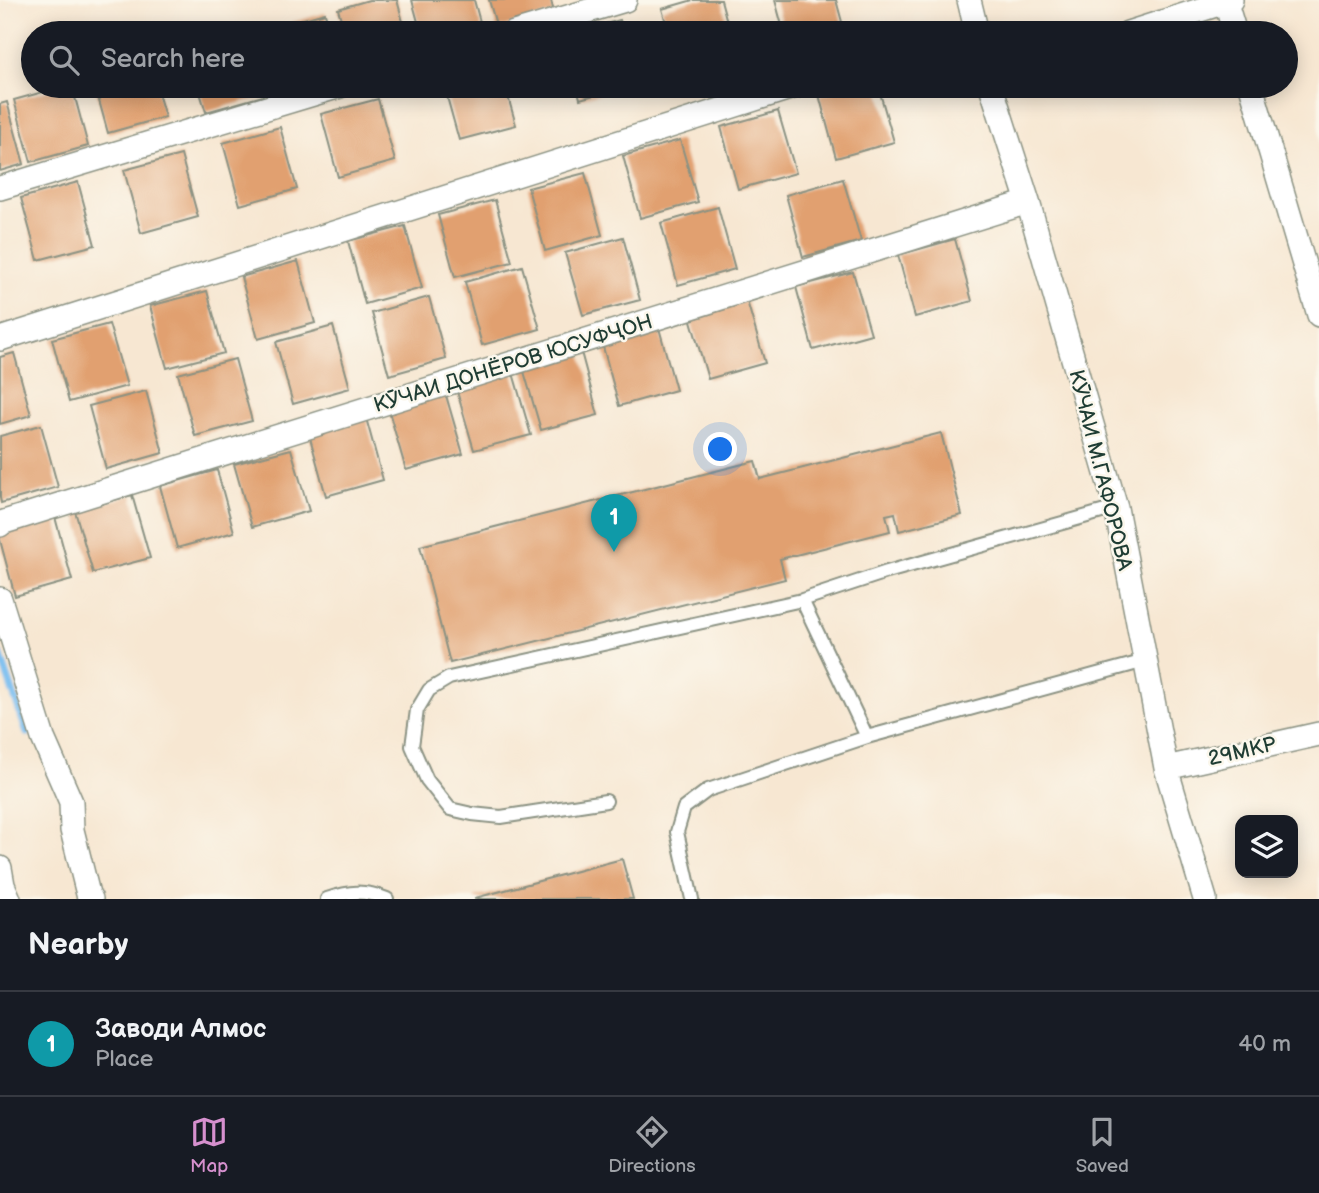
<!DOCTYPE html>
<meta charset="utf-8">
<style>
body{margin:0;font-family:"Balsamiq Sans",sans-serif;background:#242831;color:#f1f3f6}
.controls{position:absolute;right:21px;bottom:21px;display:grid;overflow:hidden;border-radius:14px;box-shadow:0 4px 18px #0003}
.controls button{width:63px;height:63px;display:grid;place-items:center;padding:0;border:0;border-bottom:2px solid #363941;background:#171b24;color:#f1f3f6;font:35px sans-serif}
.you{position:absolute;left:721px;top:450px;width:24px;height:24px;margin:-18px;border:5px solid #fff;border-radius:50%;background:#1a73e8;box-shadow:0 0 0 10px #1a73e833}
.badge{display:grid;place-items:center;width:46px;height:46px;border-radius:50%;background:#d690ce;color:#fff;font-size:23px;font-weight:700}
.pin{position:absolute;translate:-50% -58px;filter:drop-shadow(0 2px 4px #0008)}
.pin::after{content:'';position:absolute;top:37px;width:24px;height:21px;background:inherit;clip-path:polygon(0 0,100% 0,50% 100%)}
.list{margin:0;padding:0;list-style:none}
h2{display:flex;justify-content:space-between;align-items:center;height:91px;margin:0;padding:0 28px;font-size:30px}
h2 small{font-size:23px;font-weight:400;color:#9ea1a6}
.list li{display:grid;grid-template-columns:46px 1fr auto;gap:21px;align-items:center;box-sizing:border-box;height:105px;padding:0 28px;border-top:2px solid #363941}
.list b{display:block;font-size:26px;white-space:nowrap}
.list p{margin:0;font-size:23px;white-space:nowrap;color:#9ea1a6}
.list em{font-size:23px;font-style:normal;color:#9ea1a6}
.icon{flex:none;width:38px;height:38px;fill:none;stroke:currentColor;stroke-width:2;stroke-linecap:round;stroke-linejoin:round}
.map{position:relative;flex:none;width:1319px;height:899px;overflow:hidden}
.search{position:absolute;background:#171b24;box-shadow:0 4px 18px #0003;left:21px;right:21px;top:21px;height:77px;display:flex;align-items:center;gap:18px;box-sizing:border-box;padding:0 24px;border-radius:38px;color:#9ea1a6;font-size:26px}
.sheet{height:196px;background:#171b24}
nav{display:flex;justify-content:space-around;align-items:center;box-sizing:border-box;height:98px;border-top:2px solid #363941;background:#171b24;font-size:19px;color:#9ea1a6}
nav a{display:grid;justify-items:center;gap:4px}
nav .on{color:#d690ce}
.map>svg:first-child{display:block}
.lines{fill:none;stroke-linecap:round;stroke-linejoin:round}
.stream{stroke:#79bef0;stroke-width:7}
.building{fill:#e1a06f}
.service-casing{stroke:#8b9283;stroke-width:16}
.minor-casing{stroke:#8b9283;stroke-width:26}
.service{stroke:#fff;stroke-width:12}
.minor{stroke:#fff;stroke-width:23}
.labels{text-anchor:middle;stroke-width:5;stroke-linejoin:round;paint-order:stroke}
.street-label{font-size:21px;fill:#1f3d34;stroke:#fbf7ec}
</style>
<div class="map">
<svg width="1319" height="899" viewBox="0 0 1319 899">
<rect width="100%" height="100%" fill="#fbf7ec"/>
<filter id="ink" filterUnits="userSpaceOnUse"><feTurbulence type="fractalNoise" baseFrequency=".0143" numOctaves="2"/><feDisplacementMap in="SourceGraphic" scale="14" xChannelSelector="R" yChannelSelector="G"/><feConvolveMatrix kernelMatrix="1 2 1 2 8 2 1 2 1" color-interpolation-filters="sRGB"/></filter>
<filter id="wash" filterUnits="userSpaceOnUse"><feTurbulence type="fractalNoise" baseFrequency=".00686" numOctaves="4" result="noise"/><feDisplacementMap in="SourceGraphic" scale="28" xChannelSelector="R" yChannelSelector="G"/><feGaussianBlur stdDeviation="1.57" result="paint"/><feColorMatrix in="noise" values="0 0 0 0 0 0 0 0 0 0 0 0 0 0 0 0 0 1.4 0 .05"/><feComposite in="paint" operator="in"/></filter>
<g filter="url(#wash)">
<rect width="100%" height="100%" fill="#f7e7d2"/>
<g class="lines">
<path class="stream" d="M0,654L27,733"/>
</g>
<g id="blocks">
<path class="building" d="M369,0H397L406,33H345L338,9Z
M412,0H474L483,33H421Z
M489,0H551L554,13L497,28Z
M693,0H721L730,33H669L662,9Z
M775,0H836L842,22L803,33H784Z
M325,13L331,33H270L268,29Z
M620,20L624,33H576V32Z
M65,86H72L88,146L31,162L14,100Z
M95,86H156L165,117L108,133Z
M198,86H260L263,96L206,112Z
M444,86H505L516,125L459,140Z
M577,86H624V87L580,99Z
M854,86H878L894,142L836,158L819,95Z
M378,99L395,161L338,177L321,114Z
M7,102L24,164L0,171V104Z
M778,111L796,173L738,189L721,127Z
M280,127L297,189L240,205L223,143Z
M680,140L698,202L640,218L623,156Z
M181,155L198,217L141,233L124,170Z
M585,173L602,235L545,251L528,188Z
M843,179L861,241L803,257L786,195Z
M78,182L95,245L38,260L21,198Z
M495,200L512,262L455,277L438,215Z
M718,207L735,269L678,285L661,223Z
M405,226L422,288L365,304L348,241Z
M623,237L640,300L583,315L565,253Z
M955,239L972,301L915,317L898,255Z
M298,261L315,323L258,339L241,277Z
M522,266L540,329L482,345L465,282Z
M853,272L871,334L813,350L796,287Z
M207,291L224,353L167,368L150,306Z
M429,297L446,359L389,375L372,313Z
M747,301L765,363L708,379L690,317Z
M109,324L127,386L69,402L52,339Z
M333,326L350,388L293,404L276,342Z
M659,328L676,390L619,406L602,343Z
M581,352L598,415L541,430L523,368Z
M14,353L31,415L0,424V357Z
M235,359L252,421L195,436L178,374Z
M513,373L531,435L474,450L456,388Z
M146,391L163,453L106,469L89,406Z
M445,392L463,454L406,470L388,408Z
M366,418L383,480L326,496L309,434Z
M41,425L58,487L1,503L0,498V436Z
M941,433L962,515L899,531L895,513L886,515L890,531L780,559L785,579L450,663L420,546L755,461L760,479Z
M291,449L309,511L252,527L234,464Z
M217,470L234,532L177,548L160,486Z
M132,495L150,558L93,573L75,511Z
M55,517L72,580L15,596L0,540V532Z
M622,859L633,899H475V898Z"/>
</g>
</g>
<g filter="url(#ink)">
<use href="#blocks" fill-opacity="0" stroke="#8b9283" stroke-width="2"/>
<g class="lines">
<g class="service-casing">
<path id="service" d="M802,600L867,737
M606,801L501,817L472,814L450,809L427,780L412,746L417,710L429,690L449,678L802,600L887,572L1116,508
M327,899C350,891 364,890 387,899
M692,899L677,832L684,808L708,790L867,737L1145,661"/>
</g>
<g class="minor-casing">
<path id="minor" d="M969,0L977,33
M1225,0L1235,33
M514,33L625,0
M1128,33L1231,0
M991,86L1028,202L1116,508L1166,768L1205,899
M1251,86L1319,315
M0,188L340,86
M0,339L796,86
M0,525L1,523L1028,202
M0,599L43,738L71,802L72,830L88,894L91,899
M1166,768L1319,734
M0,868L3,885L9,899"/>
</g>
<use href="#service" class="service"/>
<use href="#minor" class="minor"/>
</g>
</g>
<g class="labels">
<g class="street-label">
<text transform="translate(513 363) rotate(-17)" y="7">КӮЧАИ ДОНЁРОВ ЮСУФҶОН</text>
<text transform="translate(1101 470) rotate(76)" y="7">КӮЧАИ М.ГАФОРОВА</text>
<text transform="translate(1242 751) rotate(-13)" y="7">29МКР</text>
</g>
</g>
</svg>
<div class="controls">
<button><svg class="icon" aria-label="layers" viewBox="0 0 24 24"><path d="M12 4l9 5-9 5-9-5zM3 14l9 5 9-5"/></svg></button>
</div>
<div class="you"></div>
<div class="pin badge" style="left:614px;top:552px;background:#0f9aa8">1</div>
<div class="search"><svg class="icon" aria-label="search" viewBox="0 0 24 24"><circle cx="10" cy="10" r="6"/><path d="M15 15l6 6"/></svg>Search here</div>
</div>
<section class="sheet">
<h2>Nearby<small></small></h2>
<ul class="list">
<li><span class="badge" style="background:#0f9aa8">1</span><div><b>Заводи Алмос</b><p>Place</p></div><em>40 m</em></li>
</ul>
</section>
<nav>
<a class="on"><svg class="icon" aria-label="map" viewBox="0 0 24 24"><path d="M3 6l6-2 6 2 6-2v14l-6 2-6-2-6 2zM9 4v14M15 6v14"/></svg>Map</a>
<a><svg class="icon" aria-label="directions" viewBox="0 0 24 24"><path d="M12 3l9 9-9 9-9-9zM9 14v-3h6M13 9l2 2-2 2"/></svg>Directions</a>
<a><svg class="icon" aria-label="saved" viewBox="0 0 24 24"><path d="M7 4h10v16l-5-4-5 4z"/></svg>Saved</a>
</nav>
